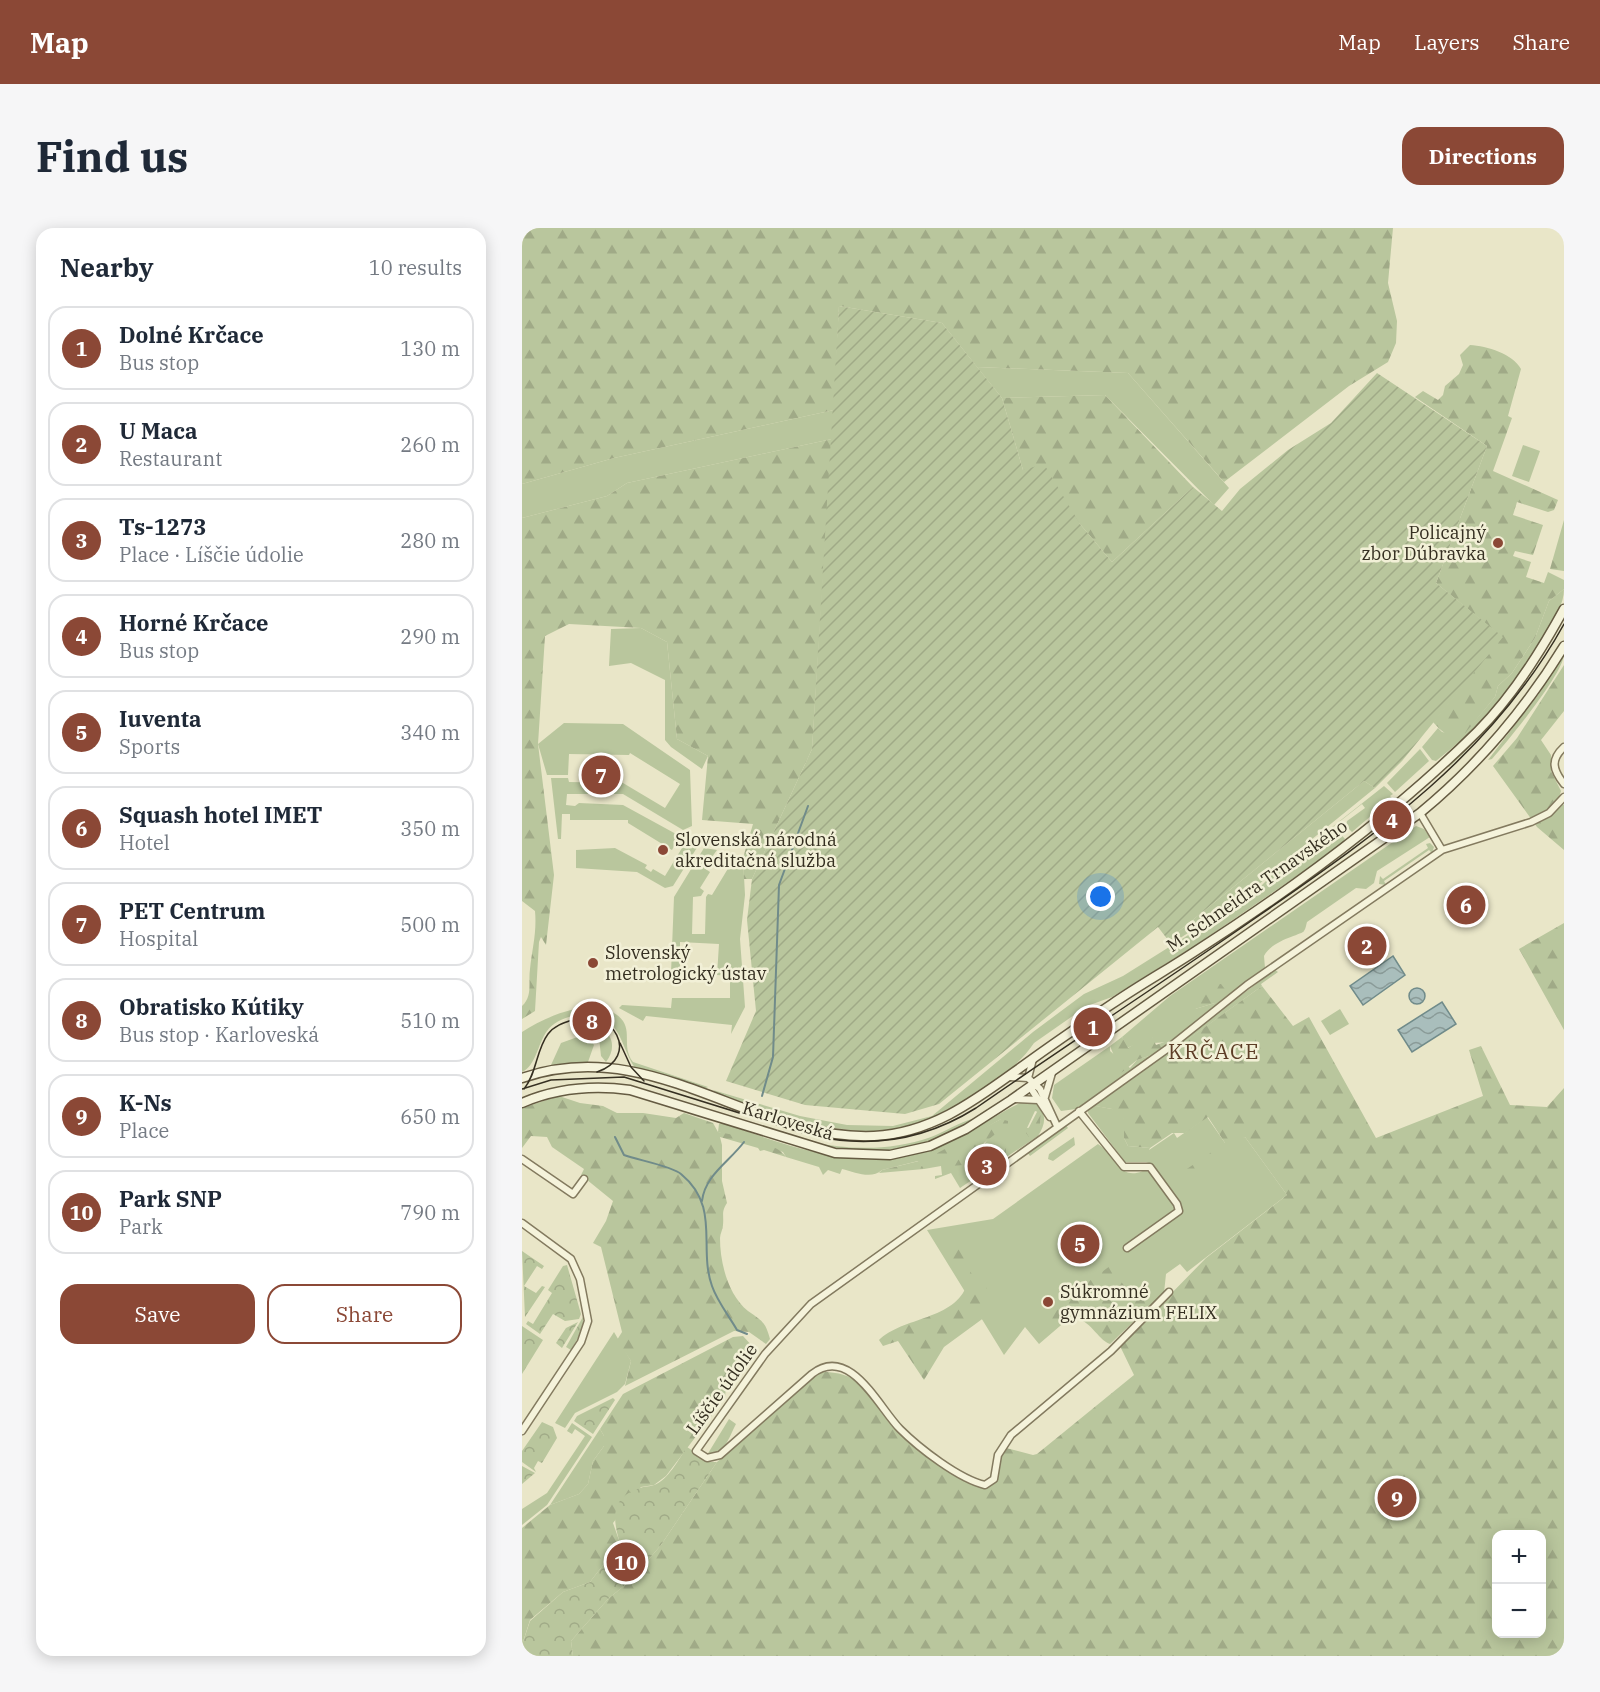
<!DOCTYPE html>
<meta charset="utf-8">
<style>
body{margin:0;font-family:"IBM Plex Serif",serif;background:#f6f6f7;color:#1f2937}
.controls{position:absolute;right:18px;bottom:18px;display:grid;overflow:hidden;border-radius:12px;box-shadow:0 3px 15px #0003}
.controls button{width:54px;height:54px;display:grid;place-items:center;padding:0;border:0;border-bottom:2px solid #e0e1e3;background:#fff;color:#1f2937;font:30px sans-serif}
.you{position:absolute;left:579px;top:669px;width:21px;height:21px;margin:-15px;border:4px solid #fff;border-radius:50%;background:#1a73e8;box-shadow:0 0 0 9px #1a73e833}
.badge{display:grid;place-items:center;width:39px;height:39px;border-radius:50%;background:#8b4836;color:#fff;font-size:20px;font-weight:700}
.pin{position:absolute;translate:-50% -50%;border:3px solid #fff;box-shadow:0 2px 6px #0006}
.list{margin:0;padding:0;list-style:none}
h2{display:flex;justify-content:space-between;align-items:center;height:78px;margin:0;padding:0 24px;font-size:26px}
h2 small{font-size:20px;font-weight:400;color:#747a83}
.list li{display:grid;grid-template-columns:39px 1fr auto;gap:18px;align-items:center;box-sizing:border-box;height:84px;margin:0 12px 12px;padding:0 12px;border:2px solid #e0e1e3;border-radius:18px}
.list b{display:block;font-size:22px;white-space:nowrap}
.list p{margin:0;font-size:20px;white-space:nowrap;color:#747a83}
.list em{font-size:20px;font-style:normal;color:#747a83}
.actions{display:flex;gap:12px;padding:18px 24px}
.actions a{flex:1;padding:14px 0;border:2px solid #8b4836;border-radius:18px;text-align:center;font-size:21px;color:#8b4836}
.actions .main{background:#8b4836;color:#fff}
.map{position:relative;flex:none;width:1042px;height:1428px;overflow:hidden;border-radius:18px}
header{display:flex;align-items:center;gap:36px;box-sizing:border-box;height:84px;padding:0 30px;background:#8b4836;color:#fff}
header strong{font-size:28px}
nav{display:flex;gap:33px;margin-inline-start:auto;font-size:21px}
.intro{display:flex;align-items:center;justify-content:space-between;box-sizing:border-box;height:144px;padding:0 36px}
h1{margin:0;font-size:42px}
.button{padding:15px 27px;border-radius:18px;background:#8b4836;color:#fff;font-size:21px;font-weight:700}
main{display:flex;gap:36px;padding:0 36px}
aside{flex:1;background:#fff;border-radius:18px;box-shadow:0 3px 15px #0003}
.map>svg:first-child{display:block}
.grass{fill:#b9c69d;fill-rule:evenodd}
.forest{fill:url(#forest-firs);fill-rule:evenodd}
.park{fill:url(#park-crowns)}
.garden{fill:url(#garden-furrows)}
.water{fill:url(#water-waves);stroke:#708b8a;stroke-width:1.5}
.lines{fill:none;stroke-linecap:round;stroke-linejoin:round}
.stream{stroke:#708b8a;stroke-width:2}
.street-casing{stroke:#837a5f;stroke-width:9}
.secondary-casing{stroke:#655b42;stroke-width:11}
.street{stroke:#f5f3db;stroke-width:6}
.secondary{stroke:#f5f3db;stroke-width:8}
.tram{stroke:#352f21;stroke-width:1.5}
.poi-dot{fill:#8b4836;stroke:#f2f0d7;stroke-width:2}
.labels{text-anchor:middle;stroke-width:5;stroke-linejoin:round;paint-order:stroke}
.poi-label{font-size:18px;fill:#352f21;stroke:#f2f0d7;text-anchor:start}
.street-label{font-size:18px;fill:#352f21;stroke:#f2f0d7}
.quarter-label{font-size:21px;letter-spacing:1.5px;fill:#5d3d26;stroke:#f2f0d7}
</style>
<header>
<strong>Map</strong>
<nav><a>Map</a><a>Layers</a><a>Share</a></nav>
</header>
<div class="intro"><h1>Find us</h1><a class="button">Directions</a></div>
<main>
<aside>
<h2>Nearby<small>10 results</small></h2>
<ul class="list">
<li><span class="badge">1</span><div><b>Dolné Krčace</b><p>Bus stop</p></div><em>130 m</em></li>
<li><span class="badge">2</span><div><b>U Maca</b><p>Restaurant</p></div><em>260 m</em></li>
<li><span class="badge">3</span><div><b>Ts-1273</b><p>Place · Líščie údolie</p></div><em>280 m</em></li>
<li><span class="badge">4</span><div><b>Horné Krčace</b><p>Bus stop</p></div><em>290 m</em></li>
<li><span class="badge">5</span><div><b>Iuventa</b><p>Sports</p></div><em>340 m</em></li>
<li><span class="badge">6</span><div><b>Squash hotel IMET</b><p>Hotel</p></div><em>350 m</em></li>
<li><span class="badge">7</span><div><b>PET Centrum</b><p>Hospital</p></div><em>500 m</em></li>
<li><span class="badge">8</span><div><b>Obratisko Kútiky</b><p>Bus stop · Karloveská</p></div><em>510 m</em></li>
<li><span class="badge">9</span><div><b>K-Ns</b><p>Place</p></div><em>650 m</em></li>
<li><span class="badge">10</span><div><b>Park SNP</b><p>Park</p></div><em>790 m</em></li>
</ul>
<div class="actions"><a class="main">Save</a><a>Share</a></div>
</aside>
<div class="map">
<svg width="1042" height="1428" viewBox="0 0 1042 1428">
<defs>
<pattern id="forest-firs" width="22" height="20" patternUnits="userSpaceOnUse" patternTransform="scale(1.5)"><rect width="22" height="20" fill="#b9c69d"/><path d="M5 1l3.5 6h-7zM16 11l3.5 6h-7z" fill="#a0aa87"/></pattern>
<pattern id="park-crowns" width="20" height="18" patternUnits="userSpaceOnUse" patternTransform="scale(1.5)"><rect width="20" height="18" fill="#b9c69d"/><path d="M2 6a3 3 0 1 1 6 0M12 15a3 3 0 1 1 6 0" fill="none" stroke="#a0aa87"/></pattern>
<pattern id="garden-furrows" width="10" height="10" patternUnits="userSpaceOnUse" patternTransform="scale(1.5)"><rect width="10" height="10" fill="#b9c69d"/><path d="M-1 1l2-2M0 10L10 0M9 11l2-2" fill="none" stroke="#a0aa87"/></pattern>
<pattern id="water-waves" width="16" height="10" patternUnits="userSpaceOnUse" patternTransform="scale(1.5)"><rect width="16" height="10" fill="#a9bebc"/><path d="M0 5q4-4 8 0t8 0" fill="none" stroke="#8a9b98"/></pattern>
</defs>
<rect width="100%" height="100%" fill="#e9e6c8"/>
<path class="grass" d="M455,139L606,145L707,260L692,277L583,167L480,170Z
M312,182L310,211L105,255L85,268L0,290V256L92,230Z
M1001,217L1018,223L1007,254L990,248Z
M1042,361C1042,376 1033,389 1025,403C996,454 960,497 914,533L910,532L900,519L916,500L920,504L940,508L973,469L976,458L990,445L1013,410L1027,373Z
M1039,397C1008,451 973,497 927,539L925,537L982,481Z
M119,400L145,414L155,511L186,528L180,541L149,519L143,512V452L109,435L87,438L89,401Z
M1042,426C1042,445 985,514 970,531L966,532L1016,467Z
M42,495L101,496L168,542L170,598L161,602L101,566H45L44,577L53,578L57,575L101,577L176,618L151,658L143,660L115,644L54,640V622L93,620L125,637L123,640L129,644L131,641L143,648L160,620L153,616L150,622L106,595V592H48V586H40L39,611H36L29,550H46L47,554L101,555L143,580L158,556L108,525L107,527L47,526L46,547H25L16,516Z
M898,521L907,533L873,564L865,555Z
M842,553L853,560L752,642L729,664L649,716L646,712Z
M862,558L871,566L868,568L870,570L830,604L824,598L825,593L843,580L840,576L784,620L789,625L814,606L812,603L815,602L823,611L817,619L674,717L590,769L565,778L512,815C498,836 476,852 455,866C378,915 330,910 246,882C230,877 204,873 191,862L278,888L325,897L371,898L410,888L511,804L562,766L601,748L730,667L753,644Z
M894,598L902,601L908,609L855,643L852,655L844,661L834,660L785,694C784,697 784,700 782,703C780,707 751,711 742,728L743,740L649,814L631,815L630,809L605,820L600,809L648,768ZM699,756L693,775L673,781Z
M908,615L912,619L910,625L907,622L862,653L864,657L857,656L858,648L861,651L906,620L904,616Z
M182,620L195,622L182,640L188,644L178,660L182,663L179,668L171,669L170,706H183L184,669L186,666L190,667L213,629L221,630L223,667L218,711L223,779L209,806L210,797L124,788L121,793L97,780L100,777L149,780L150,770H208V748L195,747L197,716L158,714V745H149L152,669Z
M753,742L756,744L739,756L740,758L574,878L590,881L602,891V910L606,918L628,920L627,922L652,905L655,910L685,889L703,915L723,909L765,967L665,1044L658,1036L644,1046L642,1065L626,1082L623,1083L632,1074L608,1071L536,1080L545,1092L517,1116L503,1099L482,1127L405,1002L471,991L576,916C597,929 597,960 632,937L624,934H603L566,885V881Z
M75,778C122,792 95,813 111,834L186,859L182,861L113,840C104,827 101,810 91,798C76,780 38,785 25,803C16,815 14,838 0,844V804C22,790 48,779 75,778Z
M818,781L827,796L808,807L799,793Z
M65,796V800L80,805L81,800C92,810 93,822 84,834L79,828L77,810L63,800Z
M61,807L67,810L72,817L66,834L29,837L39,815Z
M588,818V823L608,840L615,832L633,826L554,881L539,883L530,870L532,857Z
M500,874L514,875C525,886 524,895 516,908L438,960L429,945L413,951V948L420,947L419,938L402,941L396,933L360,942C349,952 333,944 320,941L318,946L306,942L301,947L297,939L264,929L261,924L196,904L197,896L200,895C271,919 344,949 419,918C448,906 472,887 500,874ZM513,883L519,885L518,898L505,900ZM479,891L450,935L434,917Z
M450,891C408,928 340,929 289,914C329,922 369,923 409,909C422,904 438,894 450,891Z
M543,896L546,900L508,928L505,924Z
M552,909L553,917L531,933L526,931L527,926Z
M92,1104L109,1133L103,1156L95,1164L53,1185L43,1200L33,1195Z
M207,1191L214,1196C206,1211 204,1225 185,1227Z
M50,1195L70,1209L25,1277L0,1297V1281L25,1265L63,1208L53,1201L50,1206L45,1203Z
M78,1201L82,1208V1218L71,1233L66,1256L57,1266L28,1277Z"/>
<path class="forest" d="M0,0H871L866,55L875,93L874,115L866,134L827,158L702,254L606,145L455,139L420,95L317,78L312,182L92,230L0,256Z
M948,117C965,118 991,126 999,141L986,188L990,190L971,243L1036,272L1032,282L1026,284L995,274L991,287L1021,297L1011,327L993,323L991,328L1009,334L1004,349L1022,355L1026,344L1042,352V361L1027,373L1013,410L990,445L976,458L973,469L940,509C926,510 920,504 911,494L980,409L914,355L965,218L893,169L901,163L916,172L921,167L923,158L937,146L941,137L938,127Z
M583,167L671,259L590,334L558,296L501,242L480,170Z
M310,211L290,521L230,651H222L221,630L231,596L180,592L186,528L155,511L145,414L119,400L47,396L23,408L16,516L32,647L24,717L19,709L17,714L13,783L0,791V778C11,768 6,754 8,741C10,721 15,704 13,683L0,673V290L85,268L105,255Z
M1042,292V343L1028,341Z
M1042,437V483L1019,512L1029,527V543L1039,563L1036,573L1042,577V622L1015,599L971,538L995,510Z
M1042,695V802L997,721Z
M692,756H699L705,764L704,769L693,775L673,781L667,778L669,774Z
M740,758L771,798L787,789L854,910L961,868L947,822L959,818L988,877L1025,879L1042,860V1428H51L49,1413L86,1371L109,1352L139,1317L195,1234L297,1144C349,1142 347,1178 379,1207C402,1229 432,1245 460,1260C482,1254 472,1235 484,1220L511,1227L515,1226L612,1147L598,1118L684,1030L765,967L723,909L658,951L656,947L703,915L686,889L663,905H650L628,920L606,918L602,910V891L592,890L590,881L573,878ZM975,1306H1020V1406H975Z
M628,804L634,817L648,812L649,814L633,826L615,832L599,845L588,818L600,809L606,820L615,814L614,811Z
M37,868L58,875L81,878L95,885H121L154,890L162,885L191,895L196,904C213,907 255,914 264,929L242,922L238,923L236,920L198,909L200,917V953L205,975C199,984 202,987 201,997C201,1001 198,1006 198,1010C198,1035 206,1067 226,1083C240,1093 243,1093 248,1111L244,1116L227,1104L212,1103L103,1158L109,1133L95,1112L100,1104L79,1019L71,1015L84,993L91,973L59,947L62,941L30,919L25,909L9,908L0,920V880Z
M516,882L519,885L518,898L507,909L504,905Z
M479,891L486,893V896L462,915L450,935C435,939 422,939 408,933V929Z
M480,910L484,912V925L458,937L467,919Z
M397,933L402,941L357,945L360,942Z
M431,1014L446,1030L445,1038L451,1048L460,1049L464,1054L466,1078L463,1089L422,1119L402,1152L376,1113L361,1118L357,1112C380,1089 434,1092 445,1056L426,1033L423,1023Z
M588,1038L608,1066L624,1055L632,1074L588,1116C574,1111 567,1087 547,1091C539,1092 536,1098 528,1097L526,1091L534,1082L533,1078Z
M221,1108L232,1120C230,1139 214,1144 204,1158L203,1170L144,1248L132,1257L119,1259L91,1295L98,1315L68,1354L41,1364L8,1392L0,1417V1300L28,1277L57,1266L66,1256L71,1233L82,1218V1208L78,1201L101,1166L211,1109Z"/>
<path class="park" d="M0,1023L22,1038L20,1041L15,1038L2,1058L14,1065L20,1058L23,1059L3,1089Z
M45,1037L59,1086L57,1091L43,1093L31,1086L18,1106L4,1096L6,1093L11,1096L30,1065L26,1062L41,1038Z
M62,1087L60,1103L49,1122L44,1119Z
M56,1094L40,1120L34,1115L44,1100Z
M0,1098L21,1112L0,1146Z
M91,1170L93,1172L71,1206L52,1193L55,1188Z
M20,1194L31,1199L35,1210L20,1235L16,1233L12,1240L14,1244L0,1234V1223Z
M165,1219L188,1234H195L139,1317L109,1352L86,1371L49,1413L51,1428H0V1417L8,1393L41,1364L68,1354L98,1315C90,1290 89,1269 118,1260C122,1258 128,1259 132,1257C146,1252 157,1231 165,1219Z
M0,1238L13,1245L0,1256Z"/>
<path class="garden" d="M317,78L420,95L480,170L501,242L522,236L558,296L590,334L671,259L700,283L718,261L766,222L809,195L855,145L965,218L914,355L981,409L880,533L853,560L842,553L646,712L636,699L417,876L383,886L283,877L204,853L234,783L225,692L230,651L290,521Z"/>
<path class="water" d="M871,728L883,747L841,777L828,758Z
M887 768a8 8 0 1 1 16 0a8 8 0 1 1-16 0Z
M920,774L934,796L890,824L876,802Z"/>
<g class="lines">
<path class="stream" d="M240,868L251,829L257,657L286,578
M93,909L102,927C115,932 150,938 159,946C199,979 176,1019 190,1058C195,1073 207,1088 215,1102L225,1106
M180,973C183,947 207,934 222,914"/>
<g class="street-casing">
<path id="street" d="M1042,519C1028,532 1031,542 1042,556
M898,585L920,622
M511,831L506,850L518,861L535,898
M487,849L506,850
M511,857L510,862L528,889
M523,869L530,845
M492,871L516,872
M557,883L602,939H628L655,976L657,983L605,1020
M0,931L51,966L62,951
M0,995L49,1031L58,1051L66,1093L59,1114L0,1203
M647,1064L589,1123L489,1207L476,1227L472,1251L463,1257C437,1251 397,1220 378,1201C357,1180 328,1116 290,1146L198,1227L185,1230L174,1223L243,1126L289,1076L645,821L725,757L920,622L1009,594L1027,585L1042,569"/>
</g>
<g class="secondary-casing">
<path id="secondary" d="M0,850C131,805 229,913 352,908C412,905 456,870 502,837C531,816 560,796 590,776C616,758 643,743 669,726C771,661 870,588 956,503C991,468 1018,425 1042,381
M0,875C35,860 71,857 108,862L313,925L368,927L408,918L444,901L489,872L898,585C955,538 1003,482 1042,418"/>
</g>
<use href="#street" class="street"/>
<use href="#secondary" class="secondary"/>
<path class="tram" d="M98,815L109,839L122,853
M0,861L29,852L102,849L288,907C347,921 403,912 454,880C546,816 640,755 732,691C853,607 969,528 1042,396
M2,861C15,845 14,822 26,806C32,798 41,795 50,792C92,778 119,829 75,844"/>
</g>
<g class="poi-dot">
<circle cx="976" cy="315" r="6"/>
<circle cx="141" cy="622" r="6"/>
<circle cx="71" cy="735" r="6"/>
<circle cx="526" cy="1074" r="6"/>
</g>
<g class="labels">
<g class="poi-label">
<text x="964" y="311" text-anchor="end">Policajný<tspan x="964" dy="21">zbor Dúbravka</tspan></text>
<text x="153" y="618">Slovenská národná<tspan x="153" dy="21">akreditačná služba</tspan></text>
<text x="83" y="731">Slovenský<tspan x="83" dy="21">metrologický ústav</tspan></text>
<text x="538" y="1070">Súkromné<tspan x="538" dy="21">gymnázium FELIX</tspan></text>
</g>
<g class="street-label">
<text transform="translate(735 658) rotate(-35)" y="6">M. Schneidra Trnavského</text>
<text transform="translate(266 893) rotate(17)" y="6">Karloveská</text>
<text transform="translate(200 1161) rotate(-54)" y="6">Líščie údolie</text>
</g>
<g class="quarter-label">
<text x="692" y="831">KRČACE</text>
</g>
</g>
</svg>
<div class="controls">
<button>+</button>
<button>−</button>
</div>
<div class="you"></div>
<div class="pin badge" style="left:571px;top:799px">1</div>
<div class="pin badge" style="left:845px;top:718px">2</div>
<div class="pin badge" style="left:465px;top:938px">3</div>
<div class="pin badge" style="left:870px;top:592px">4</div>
<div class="pin badge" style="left:558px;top:1016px">5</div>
<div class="pin badge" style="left:944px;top:677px">6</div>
<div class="pin badge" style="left:79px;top:547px">7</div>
<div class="pin badge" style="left:70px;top:793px">8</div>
<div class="pin badge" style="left:875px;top:1270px">9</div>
<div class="pin badge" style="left:104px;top:1334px">10</div>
</div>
</main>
